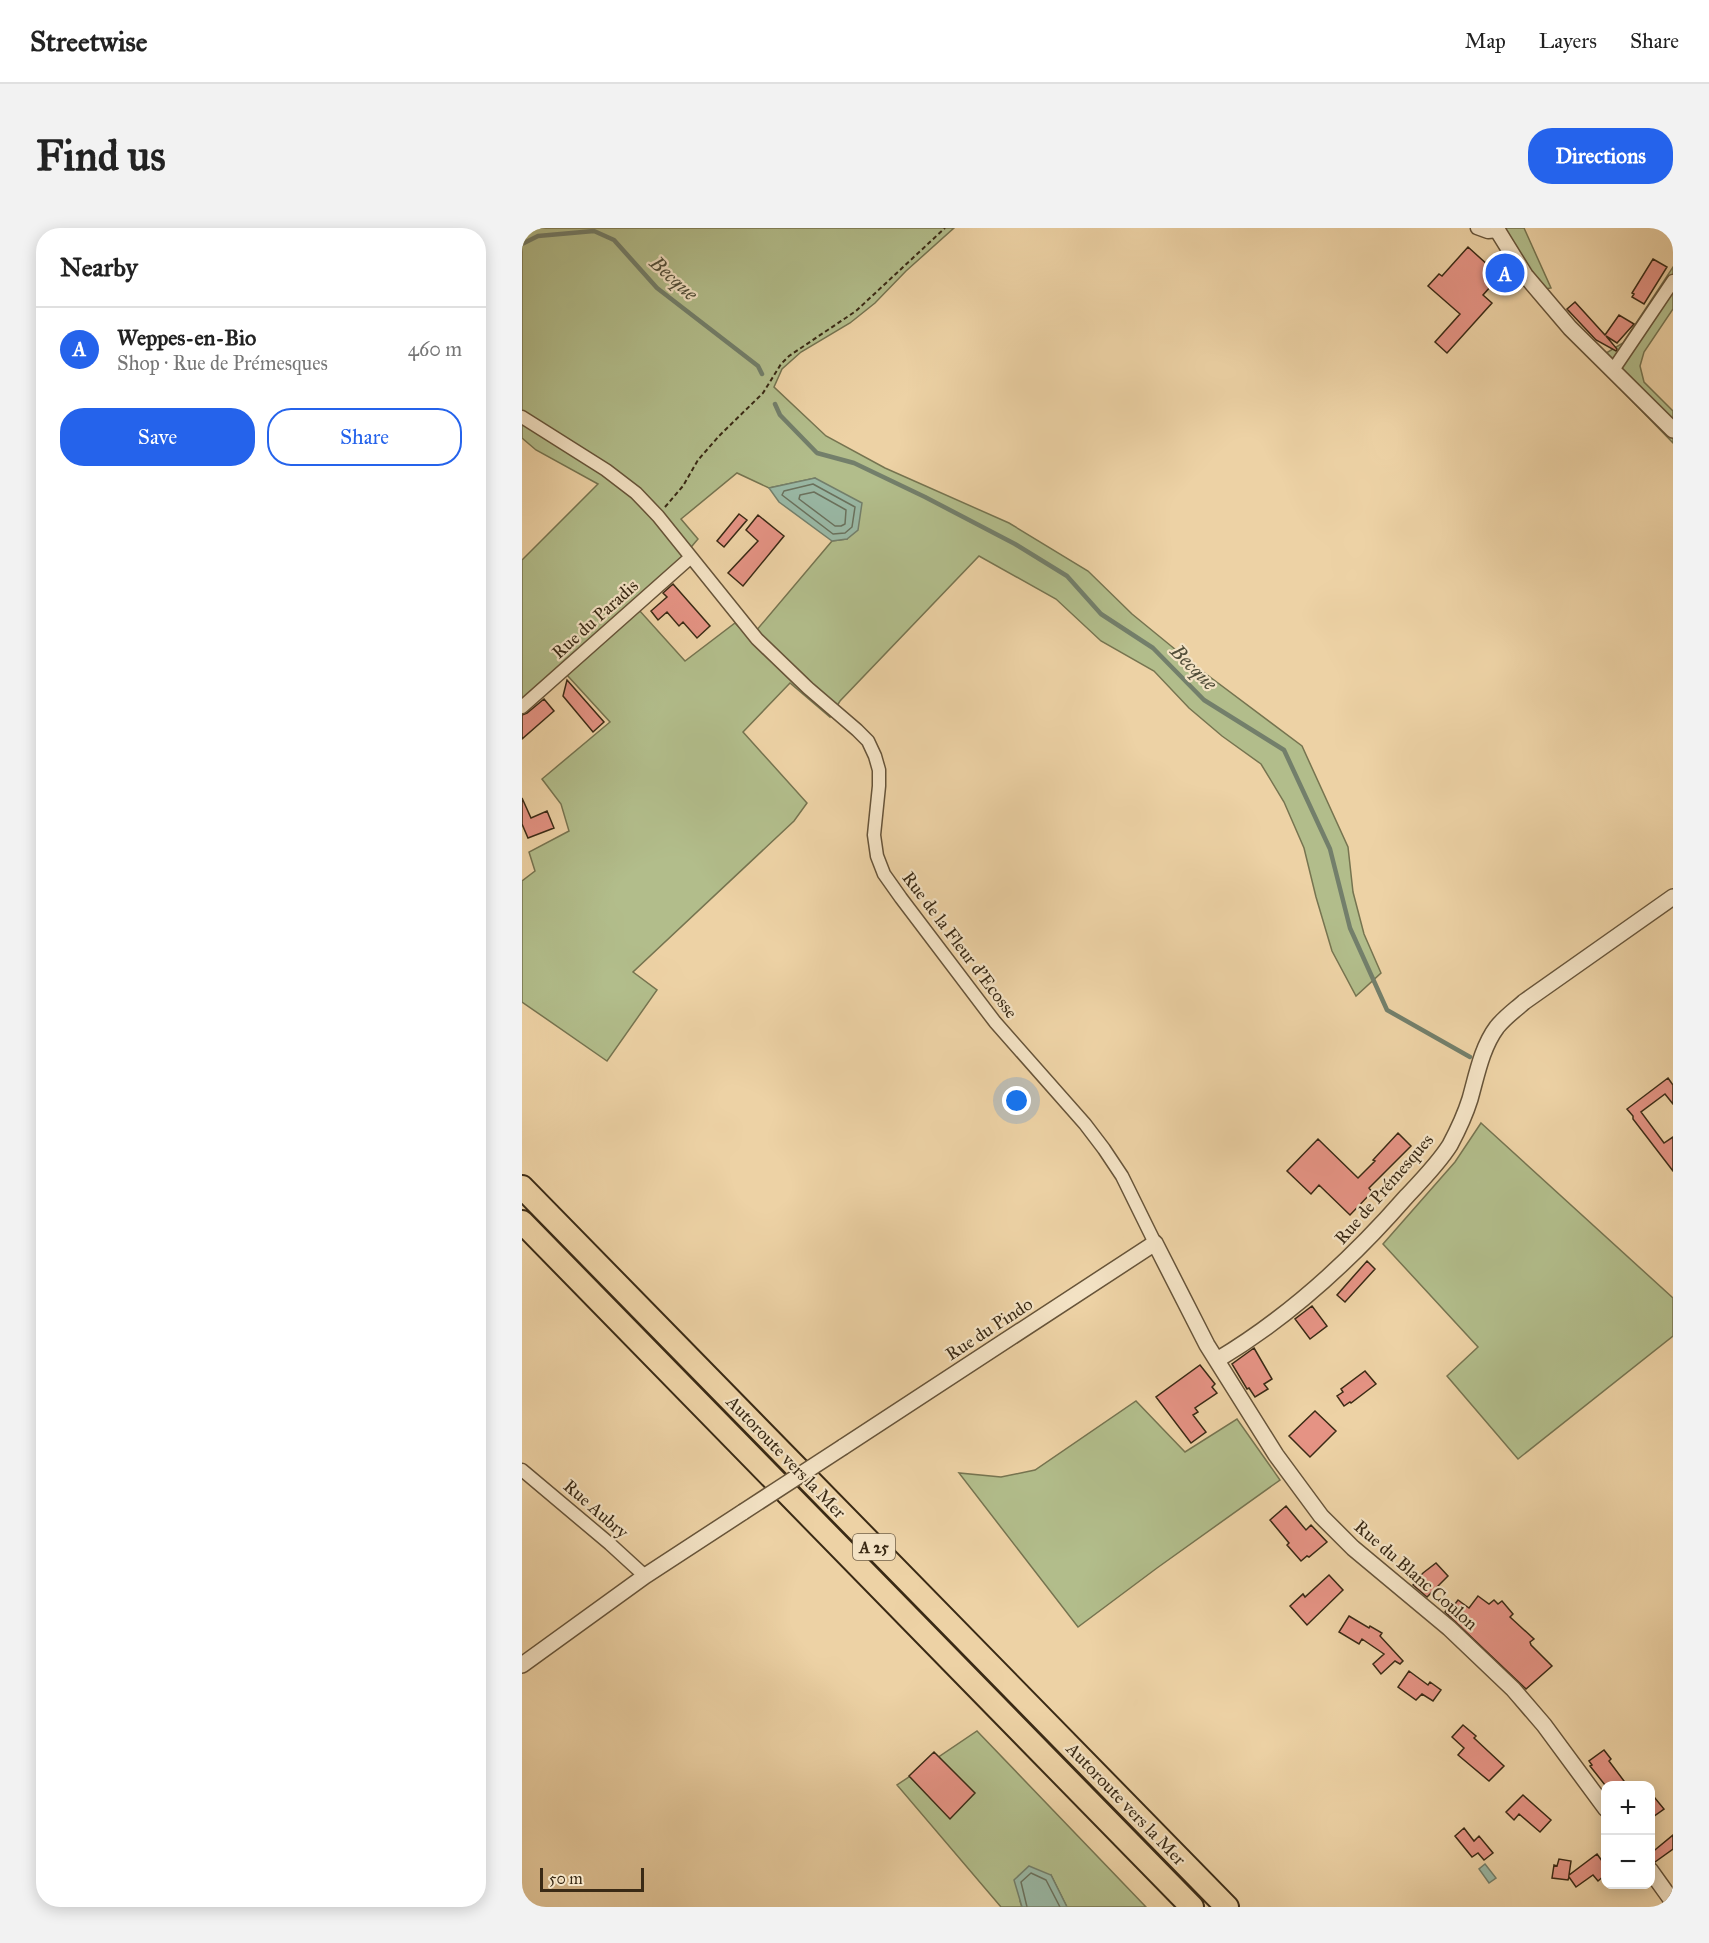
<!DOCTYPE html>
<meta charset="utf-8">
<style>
body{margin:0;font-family:"IM FELL Great Primer",serif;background:#f2f2f2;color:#222}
.controls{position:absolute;right:18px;bottom:18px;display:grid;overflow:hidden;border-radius:12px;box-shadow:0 3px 15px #0003}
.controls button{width:54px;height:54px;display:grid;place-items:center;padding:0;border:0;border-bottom:2px solid #e0e0e0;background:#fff;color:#222;font:30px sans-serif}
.scale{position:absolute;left:18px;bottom:15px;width:104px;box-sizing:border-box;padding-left:6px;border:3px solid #3a2a15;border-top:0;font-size:16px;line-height:21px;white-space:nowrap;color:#3a2a15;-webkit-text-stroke:4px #f3e2c4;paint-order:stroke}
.you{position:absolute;left:495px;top:873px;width:21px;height:21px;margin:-15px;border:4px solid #fff;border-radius:50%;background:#1a73e8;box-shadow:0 0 0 9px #1a73e833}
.badge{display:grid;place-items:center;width:39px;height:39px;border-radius:50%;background:#2563eb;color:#fff;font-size:20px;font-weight:700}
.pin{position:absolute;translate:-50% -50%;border:3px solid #fff;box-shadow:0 2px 6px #0006}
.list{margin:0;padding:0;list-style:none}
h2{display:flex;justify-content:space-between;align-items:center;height:78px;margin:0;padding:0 24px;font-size:26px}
h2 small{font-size:20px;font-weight:400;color:#767676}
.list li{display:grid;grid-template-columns:39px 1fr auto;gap:18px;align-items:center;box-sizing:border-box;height:84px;padding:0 24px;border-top:2px solid #e0e0e0}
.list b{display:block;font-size:22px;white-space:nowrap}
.list p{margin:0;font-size:20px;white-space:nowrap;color:#767676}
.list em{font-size:20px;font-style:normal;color:#767676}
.actions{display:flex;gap:12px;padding:18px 24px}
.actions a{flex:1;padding:14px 0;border:2px solid #2563eb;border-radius:24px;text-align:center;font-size:21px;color:#2563eb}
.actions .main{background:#2563eb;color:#fff}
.map{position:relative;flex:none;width:1151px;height:1679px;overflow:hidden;border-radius:24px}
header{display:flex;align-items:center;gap:36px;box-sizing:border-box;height:84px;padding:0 30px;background:#fff;border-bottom:2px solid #e0e0e0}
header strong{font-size:28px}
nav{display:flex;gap:33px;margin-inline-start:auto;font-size:21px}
.intro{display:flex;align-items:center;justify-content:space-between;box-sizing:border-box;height:144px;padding:0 36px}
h1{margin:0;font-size:42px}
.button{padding:15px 27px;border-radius:24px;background:#2563eb;color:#fff;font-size:21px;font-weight:700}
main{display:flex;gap:36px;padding:0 36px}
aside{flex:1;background:#fff;border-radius:24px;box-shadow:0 3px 15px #0003}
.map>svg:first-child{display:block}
.green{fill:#b2bd8b;stroke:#767450;stroke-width:1.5}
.water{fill:#99b8a5;stroke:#737f6b;stroke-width:1.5}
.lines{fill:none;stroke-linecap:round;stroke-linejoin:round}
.shore{stroke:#6a715d;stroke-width:1.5}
.stream{stroke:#737f6b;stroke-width:4.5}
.building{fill:#e59384;stroke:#3a2a15;stroke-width:1.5}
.minor-casing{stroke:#675439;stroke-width:15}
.tertiary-casing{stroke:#675439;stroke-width:18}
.motorway-casing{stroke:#3a2a15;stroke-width:26}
.path{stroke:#3a2a15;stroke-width:2;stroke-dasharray:4.5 3;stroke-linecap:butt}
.minor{stroke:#f3e2c4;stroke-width:12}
.tertiary{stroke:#f3e2c4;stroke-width:15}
.motorway{stroke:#edd2a5;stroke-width:22}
.tertiary-bridge-casing{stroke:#675439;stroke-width:18;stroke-linecap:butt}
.tertiary-bridge{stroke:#f3e2c4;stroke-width:15}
.labels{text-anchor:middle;stroke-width:4.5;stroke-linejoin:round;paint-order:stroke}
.shield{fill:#f3e2c4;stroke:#72614a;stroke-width:1.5}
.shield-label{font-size:16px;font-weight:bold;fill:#3a2a15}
.street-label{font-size:18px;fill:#3a2a15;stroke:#f3e2c4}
.water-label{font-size:20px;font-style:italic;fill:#524e39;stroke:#f3e2c4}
</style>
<header>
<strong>Streetwise</strong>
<nav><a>Map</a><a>Layers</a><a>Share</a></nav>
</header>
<div class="intro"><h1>Find us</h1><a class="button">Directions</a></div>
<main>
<aside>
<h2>Nearby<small></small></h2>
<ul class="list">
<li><span class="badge">A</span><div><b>Weppes-en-Bio</b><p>Shop · Rue de Prémesques</p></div><em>460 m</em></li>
</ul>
<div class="actions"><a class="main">Save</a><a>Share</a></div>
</aside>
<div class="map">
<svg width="1151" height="1679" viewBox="0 0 1151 1679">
<rect width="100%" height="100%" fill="#edd2a5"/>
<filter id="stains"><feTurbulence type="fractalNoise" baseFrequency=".00333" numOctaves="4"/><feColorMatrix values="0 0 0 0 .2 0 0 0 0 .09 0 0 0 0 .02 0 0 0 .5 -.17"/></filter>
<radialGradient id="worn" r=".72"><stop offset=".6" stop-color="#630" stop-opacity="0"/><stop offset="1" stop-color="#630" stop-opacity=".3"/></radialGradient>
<path class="green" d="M0,0H432L384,43L353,75L328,95L279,124L260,141L252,159L304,208L363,240L487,295L566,343L610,386L676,440L780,518L826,619L831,664L842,706L859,745L834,768L810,723L794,669L782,620L762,574L739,536L700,508L667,480L632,443L579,413L534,371L457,328L318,473L308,489L268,455L221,504L285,575L272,593L111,744L135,762L85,833L0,774V653L13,643L7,624L47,603L39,576L20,551L88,494L45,447L117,382L163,433L213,395L228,410L310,313L325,311L293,250L247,260L215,245L159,291L176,311L159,331L0,476V332L76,256L14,222L0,210Z
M982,0H1002L1029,60L1023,61L998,29Z
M1151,39V81L1122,124L1118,138L1122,154L1151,183V215L1071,133L1101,115Z
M959,895L1151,1070V1108L996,1231L925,1148L956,1119L861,1016L933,934Z
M614,1173L663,1224L715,1191L758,1252L635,1340L556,1399L437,1245L479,1249L513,1242Z
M455,1503L624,1679H545L529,1647L498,1673L500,1679H479L375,1557Z"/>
<path class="water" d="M293,250L340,275L336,302L325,311L310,313L257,274L247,260Z
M963,1636L974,1650L967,1655L957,1641Z
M507,1638L529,1647L545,1679H500L492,1652Z"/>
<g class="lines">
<path class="shore" d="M291,256L333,279L330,299L323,305L311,306L260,267L262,263Z
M292,264L324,282L323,296L319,298H313L277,271L278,267Z
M505,1679L499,1654L509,1645L524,1652L538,1679"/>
<path class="stream" d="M0,16L16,8L72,3L92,12L135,60L236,138L240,146
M253,176L258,187L295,225L332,235L403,269L493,316L545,348L579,386L631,420L682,472L762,522L808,621L828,700L865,782L948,829"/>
</g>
<path class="building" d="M946,19L978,48L961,67L970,75L925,125L913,114L938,86L906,58L917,46L920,48Z
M1131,31L1145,39L1122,76L1110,69L1112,66L1110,65Z
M1053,74L1083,107L1097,87L1112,96L1095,115L1084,108L1095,121L1094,123L1074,112L1045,81Z
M217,286L225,292L202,319L195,313Z
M236,287L262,308L221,358L206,345L236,313L224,302Z
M151,356L188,398L175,410L161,394L157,398L145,384L136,392L129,383L145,369L141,365Z
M45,452L82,494L71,504L41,468Z
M22,471L32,483L0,511V487L5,485Z
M0,570L9,590L25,583L32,600L6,610L0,596Z
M1146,850L1151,857V876L1143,866L1119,884L1142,915L1151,909V943L1111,891V888L1105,881Z
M876,905L889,918L847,960L850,964L828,987L797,957L789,966L765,943L796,911L836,950L853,933L851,932Z
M845,1033L853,1041L823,1074L815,1067Z
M790,1078L805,1098L788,1111L773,1091Z
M732,1120L750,1151L742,1156L746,1161L733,1169L727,1160L725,1161L710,1136Z
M678,1137L693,1156L690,1159L695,1165L673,1180L676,1184L671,1187L684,1204L669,1215L634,1169Z
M843,1143L854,1156L829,1175L828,1174L822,1178L815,1168L821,1164L819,1161Z
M793,1183L814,1203L788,1229L767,1208Z
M764,1278L784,1302L789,1297L805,1314L787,1329L785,1328L779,1333L765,1317L767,1315L748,1292Z
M914,1335L926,1348L905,1369L891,1357L901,1345Z
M807,1347L821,1362L785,1397L768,1378L781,1366L783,1369Z
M956,1368L967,1376L972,1372L976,1376L980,1373L991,1386L988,1389L1012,1411L1008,1414L1009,1417L1030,1438L1004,1461L923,1384L930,1374L933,1376L936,1372L947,1380Z
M827,1388L847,1400L848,1398L860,1405L858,1408L881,1433L878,1436L873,1433L859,1446L851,1436L862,1426L840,1411L837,1416L817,1404Z
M887,1443L906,1457L908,1454L919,1462L911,1473L900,1466L894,1472L876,1459Z
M941,1497L954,1508L952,1510L982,1538L967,1553L936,1527L942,1520L930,1509Z
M1082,1522L1089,1531L1087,1533L1105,1557H1083L1068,1538L1070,1537L1067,1533Z
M412,1524L453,1565L428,1591L387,1548Z
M1128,1564L1142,1581L1128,1591Z
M1001,1567L1029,1592L1018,1604L997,1586L992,1592L984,1584Z
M942,1600L952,1613L957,1608L971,1625L962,1632L956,1625L950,1629L933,1608Z
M1151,1607V1621L1133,1634L1128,1632V1626Z
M1075,1626L1083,1637V1647L1076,1653L1071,1647L1054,1659L1047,1649L1046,1652L1030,1650L1032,1637L1035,1638L1037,1631L1049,1633L1047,1647Z"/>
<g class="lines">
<g class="minor-casing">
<path id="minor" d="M955,0L966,4L976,3
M1091,142L1151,53
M0,189L84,242L114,265L136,288L235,411L286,460L335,502L346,513L353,528L357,542V558L352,607L355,628L362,646L379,670L473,794L563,896L582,921L600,948L633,1015
M0,479L169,329
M0,1242L88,1316L123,1348"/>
</g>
<g class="tertiary-casing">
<path id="tertiary" d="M974,0L1003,47L1048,100L1151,202
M695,1132C767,1089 829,1032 884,969C899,953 916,936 928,917C936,902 943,887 948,871C955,846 960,819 975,799C983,789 993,782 1002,774L1151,669
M321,1219L633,1015L685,1117L754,1227L799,1288L831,1320L927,1400L991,1461L1022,1497L1084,1581
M0,1437L123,1348L221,1284
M1128,1642L1151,1674"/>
</g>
<g class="motorway-casing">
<path id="motorway" d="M0,959L705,1679
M0,994L670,1679"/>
</g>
<path class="path" d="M143,279L161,258L176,232L197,208L241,165L259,136L267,128L334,83L423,0"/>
<use href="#minor" class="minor"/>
<use href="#tertiary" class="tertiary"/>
<use href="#motorway" class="motorway"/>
<g class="tertiary-bridge-casing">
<path id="tertiary-bridge" d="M221,1284L321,1219"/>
</g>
<use href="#tertiary-bridge" class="tertiary-bridge"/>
</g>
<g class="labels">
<rect class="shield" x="331" y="1306" width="42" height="26" rx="4.5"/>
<g class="shield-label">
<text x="352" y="1325">A 25</text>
</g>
<g class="street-label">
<text transform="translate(73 391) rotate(-42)" y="6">Rue du Paradis</text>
<text transform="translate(438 717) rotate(53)" y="6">Rue de la Fleur d'Ecosse</text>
<text transform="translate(862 961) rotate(-49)" y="6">Rue de Prémesques</text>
<text transform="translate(467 1101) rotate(-33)" y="6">Rue du Pindo</text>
<text transform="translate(264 1229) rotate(46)" y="6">Autoroute vers la Mer</text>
<text transform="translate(74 1281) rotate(41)" y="6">Rue Aubry</text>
<text transform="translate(894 1347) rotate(41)" y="6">Rue du Blanc Coulon</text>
<text transform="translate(604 1576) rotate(46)" y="6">Autoroute vers la Mer</text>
</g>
<g class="water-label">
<text transform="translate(152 50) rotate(42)" y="7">Becque</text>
<text transform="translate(672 439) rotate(45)" y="7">Becque</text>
</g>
</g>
<rect width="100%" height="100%" filter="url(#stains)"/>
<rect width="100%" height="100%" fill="url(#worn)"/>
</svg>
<div class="controls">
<button>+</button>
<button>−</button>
</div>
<div class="scale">50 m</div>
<div class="you"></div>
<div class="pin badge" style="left:983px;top:45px">A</div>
</div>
</main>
